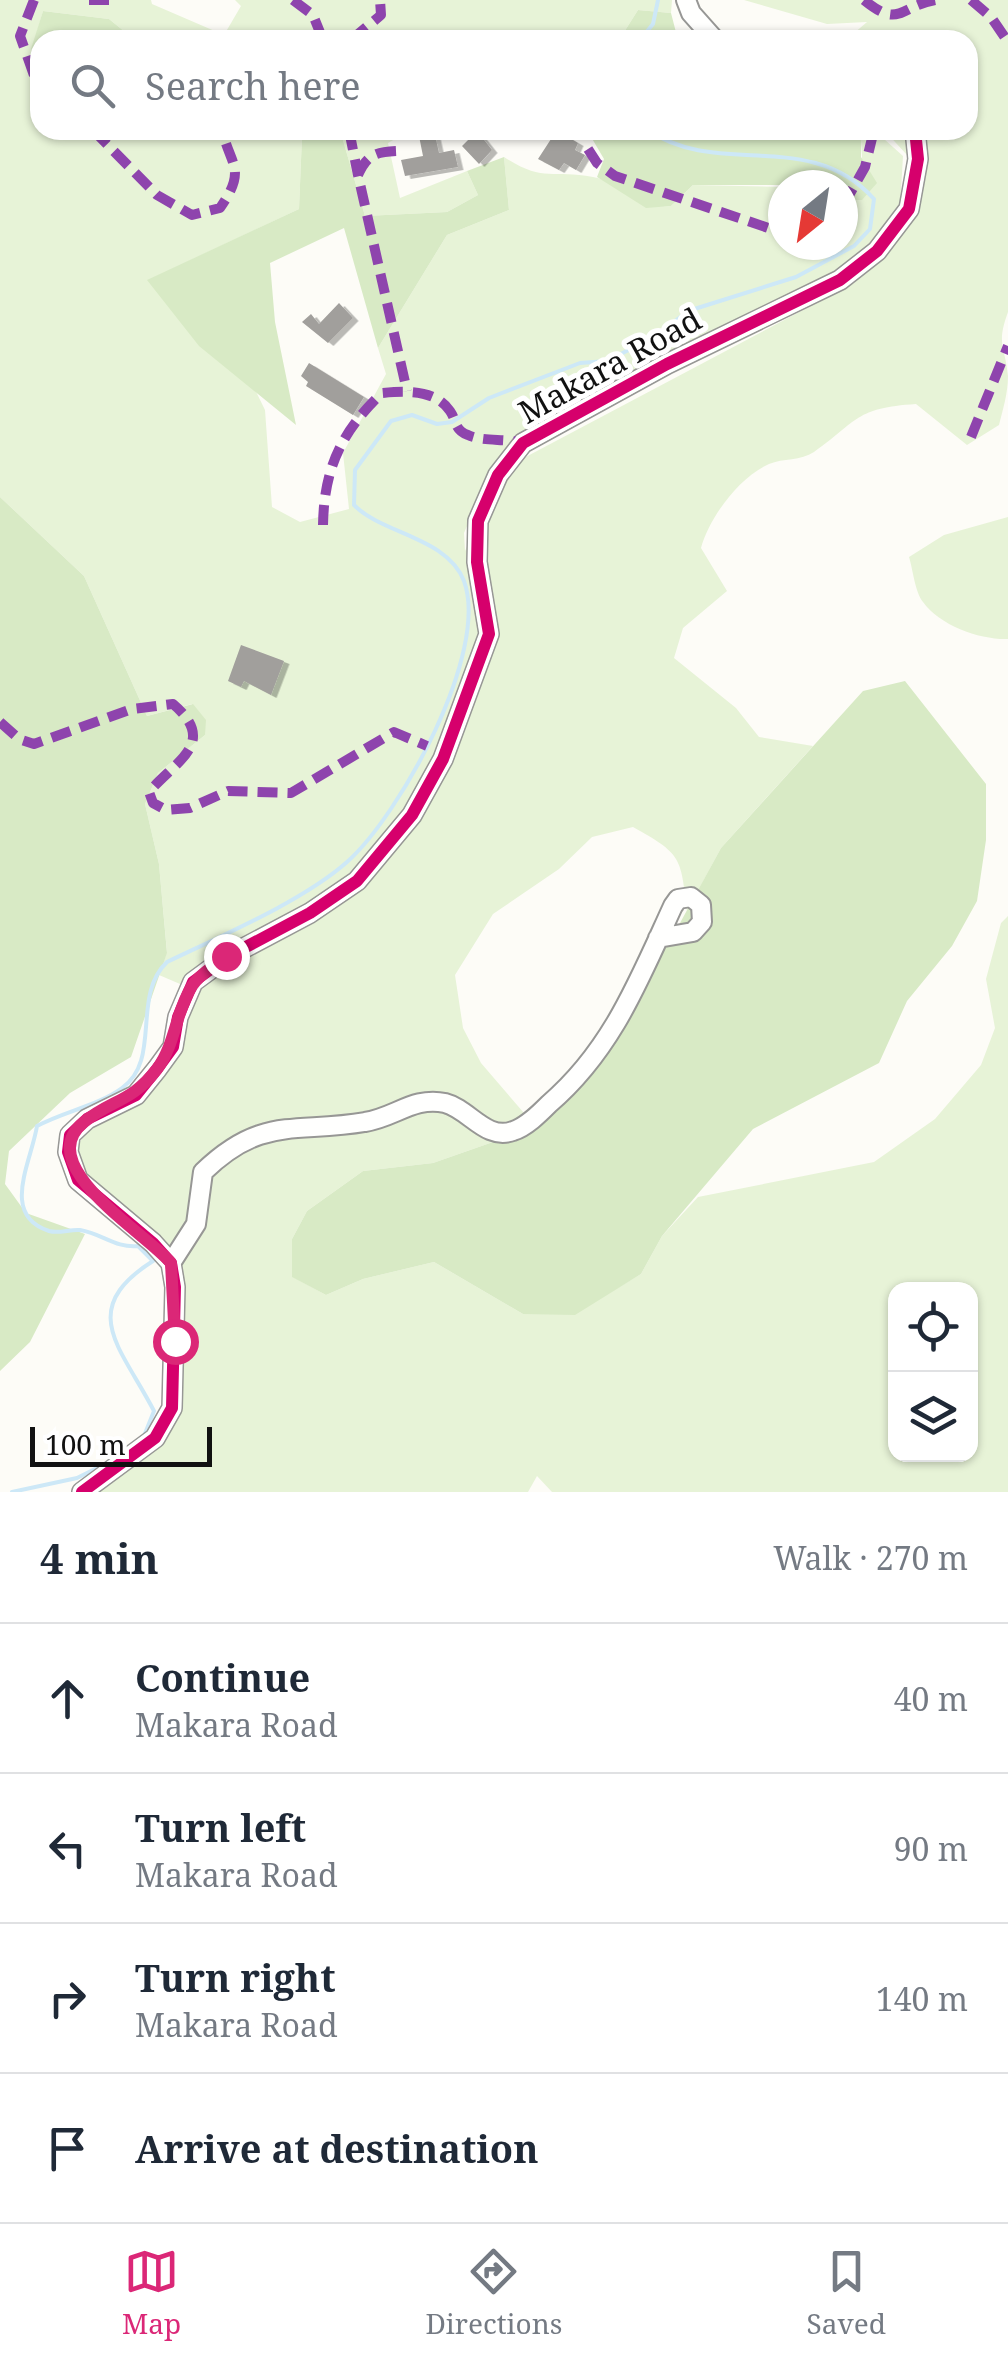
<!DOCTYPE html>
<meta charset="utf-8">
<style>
body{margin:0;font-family:"Noto Serif",serif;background:#f2f2f3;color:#1f2937}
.controls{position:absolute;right:30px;bottom:30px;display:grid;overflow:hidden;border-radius:20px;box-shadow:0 2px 8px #0004}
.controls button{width:90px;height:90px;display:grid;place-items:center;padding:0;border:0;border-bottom:2px solid #e0e1e3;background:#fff;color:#1f2937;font:50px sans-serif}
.compass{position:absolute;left:768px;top:170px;width:90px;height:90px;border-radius:50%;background:#fff;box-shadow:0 2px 8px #0004;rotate:210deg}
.scale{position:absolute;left:30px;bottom:25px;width:182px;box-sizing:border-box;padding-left:10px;border:5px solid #111;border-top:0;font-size:28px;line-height:35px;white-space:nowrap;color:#111;-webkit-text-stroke:8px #fff;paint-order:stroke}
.stop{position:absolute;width:30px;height:30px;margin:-22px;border:8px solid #db2777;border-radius:50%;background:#fff}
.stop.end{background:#db2777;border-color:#fff;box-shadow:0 2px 10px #0008}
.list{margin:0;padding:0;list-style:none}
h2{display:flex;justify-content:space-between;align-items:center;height:130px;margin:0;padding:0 40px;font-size:42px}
h2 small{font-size:32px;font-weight:400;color:#747a83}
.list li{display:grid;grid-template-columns:65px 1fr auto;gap:30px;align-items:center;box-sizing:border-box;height:150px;padding:0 40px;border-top:2px solid #e0e1e3}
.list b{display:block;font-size:38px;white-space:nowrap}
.list p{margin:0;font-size:32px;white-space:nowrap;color:#747a83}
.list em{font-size:32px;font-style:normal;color:#747a83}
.icon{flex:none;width:55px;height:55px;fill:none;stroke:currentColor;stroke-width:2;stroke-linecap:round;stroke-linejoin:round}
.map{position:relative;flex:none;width:1008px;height:1492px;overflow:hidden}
.search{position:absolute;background:#fff;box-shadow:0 2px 8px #0004;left:30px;right:30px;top:30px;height:110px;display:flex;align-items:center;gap:25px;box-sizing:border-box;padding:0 35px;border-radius:30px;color:#747a83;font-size:38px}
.sheet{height:730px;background:#fff}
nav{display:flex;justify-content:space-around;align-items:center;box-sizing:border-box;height:140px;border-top:2px solid #e0e1e3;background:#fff;font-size:28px;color:#747a83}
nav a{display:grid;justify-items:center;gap:5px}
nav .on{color:#db2777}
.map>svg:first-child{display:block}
.green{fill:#e7f3d7;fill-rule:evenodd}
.forest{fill:#d8eac5}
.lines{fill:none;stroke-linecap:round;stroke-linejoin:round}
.stream{stroke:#cde8f7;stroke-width:4}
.building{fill:#a19f9c;filter:url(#shadow)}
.minor-casing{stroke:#979795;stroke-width:22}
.minor{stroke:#fffffe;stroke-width:18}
.quiet{stroke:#8e44ad;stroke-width:10;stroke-dasharray:20 10;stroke-linecap:butt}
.cycleway-casing{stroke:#fff;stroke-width:19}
.cycleway{stroke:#d6006c;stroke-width:12}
.route{stroke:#db2777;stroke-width:12}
.labels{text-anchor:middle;stroke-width:10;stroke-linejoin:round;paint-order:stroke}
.street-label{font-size:32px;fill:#111;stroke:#fff}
</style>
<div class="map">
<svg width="1008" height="1492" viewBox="0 0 1008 1492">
<defs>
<filter id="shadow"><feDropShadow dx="5.5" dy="3" stdDeviation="0" flood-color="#0004"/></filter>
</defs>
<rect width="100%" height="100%" fill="#fdfcf7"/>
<path class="green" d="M0,0H151L152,4L224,35L241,6L235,0H672L671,13L638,10L619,40H135L109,19L43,11L32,49L40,51V130H239L243,140L302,136L299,209L155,277L242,363L265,410L272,507L300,522L349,509L343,453L386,374L378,348L447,235L509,210L504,157C544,183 551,169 593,177C626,183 627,209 671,206L693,185L783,187V245H843V200H862V130H874L903,156L900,207L885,231L842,271L530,425L489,475L464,533L465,551L487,500L520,460L854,283C895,234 906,219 907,155L884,130H968V40H846L867,22L827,24L744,0H1008V312C996,345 1005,345 1008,376C1008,393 1003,409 999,425L967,445L916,404C855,408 859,420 814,452C801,461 783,458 769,464C739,477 709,518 701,548L727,591L683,628L674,658L736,708L759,737L813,746L721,848L687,911C681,856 681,854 633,827L592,837L559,869L493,914L455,975L463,1028L481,1063L536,1127L433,1163L363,1171L307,1211L292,1239L293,1277L326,1295L363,1279L434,1262L523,1314L609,1293L641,1274L662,1236L698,1197L874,1162L935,1119L981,1065L995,1028L986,979L1001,923L1008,916V1492H552L537,1476L528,1492H87L167,1425L172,1265L73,1166C78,1114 127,1116 158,1084C180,1062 185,1019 194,990L159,975L167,952L159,864L145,804L158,773L205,735L192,704L147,716L84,576L0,497ZM896,1290H970V1454H896Z
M340,130H411L388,143L400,198L467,171L478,195L447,212L365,216Z
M1008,517V639C981,640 940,626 923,602C915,592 913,570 909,557L944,535Z"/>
<path class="forest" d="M638,10L671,13L678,40H619Z
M43,11L109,19L135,40H40V51L31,49Z
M239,130H340L365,216L447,212L478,195L467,171L504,157L509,210L447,235L378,348L344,228L270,263L275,322L296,425L199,346L147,280L299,209L302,136L242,140Z
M587,130H669C695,148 736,132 764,130C796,127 830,130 862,130L861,157L877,183L862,200H843V185H693L671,206L646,208L597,177L604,159Z
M0,497L84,576L147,716L193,704L206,720L205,735L158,773L145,804L159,864L167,953L131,1057L70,1093L9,1151L5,1184L26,1213L85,1234L30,1342L0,1371Z
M905,681L986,784V840L977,901L952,946L907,1001L879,1063L753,1129L662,1236L641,1274L575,1315L523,1314L434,1262L363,1279L326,1295L292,1277V1239L307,1211L363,1171L433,1163L536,1127L674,934L721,848L863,691Z"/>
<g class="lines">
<path class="stream" d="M640,40L653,24L658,0
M144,1436L154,1411C121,1347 76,1310 153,1261L138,1246C115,1248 103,1234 80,1230C70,1229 59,1234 49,1231C0,1215 31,1163 37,1126C65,1111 97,1106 122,1088C162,1060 131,996 167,962C221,936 303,901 347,862C400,815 490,652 464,581C447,537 382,534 354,505L355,470L391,421L412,415L437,424L452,422L489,398L580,363L607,361L656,336L688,311L796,277L854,246L870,229L874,199C809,127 719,179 648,130
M12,1492L77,1478L109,1462"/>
</g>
<path class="building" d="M539,130H556L578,143L575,150L585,155L576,170L564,163L559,170L538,159L551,139Z
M477,131L492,150L479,164L462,146Z
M435,135L439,153L454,150L458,167L405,176L401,160L423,156L419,136Z
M339,303L353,318L328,343L302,322L311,314L319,324Z
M309,363L364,397L353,415L306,386L308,382L301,376Z
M241,645L284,661L271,695L244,681L241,687L228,681Z"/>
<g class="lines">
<g class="minor-casing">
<path id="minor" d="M686,0L691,13L715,40
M171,1263L196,1224L203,1172C262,1115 295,1134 365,1122C394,1118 414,1096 445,1103C469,1109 486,1141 513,1131C526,1127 539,1114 549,1104C612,1050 639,980 673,906L678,899L691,897L701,905L702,922L693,932L658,938
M82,1492L155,1438L172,1408L175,1287L171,1263L153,1243L78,1180L68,1152L70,1135L87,1119L136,1095L157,1069L173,1047L178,1017L193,982L227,957L310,913L357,881L412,815L443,759L489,634L477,562L478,521L498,475L523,443L667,364L840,280L877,251L909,209L918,159L915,130"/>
</g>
<use href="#minor" class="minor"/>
<path class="quiet" d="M34,0L20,36L40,92
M89,0H114
M293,0L313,15L323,40
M864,0C900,29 898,7 935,0
M971,0L991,17L1008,42
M295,40H305
M351,40L381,15L380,0
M93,130L157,195L192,215L220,208C247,169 231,167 222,130
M349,130L358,175
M588,149L597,163L615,176L783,233
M396,151C375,152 367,155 358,175L407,391
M843,206L865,167L874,130
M971,437L1008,346
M323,525C324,469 341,432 382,393C405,391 435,389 450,411C457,421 454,430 468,435C483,442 505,438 523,443
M0,722L19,739L34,744L132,709L173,704C219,743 175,761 149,792L153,803L166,810L190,808L228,791L291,793L394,732L427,746"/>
<g class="cycleway-casing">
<path id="cycleway" d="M82,1492L155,1438L172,1408L175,1287L171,1263L153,1243L78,1180L68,1152L70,1135L87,1119L136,1095L157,1069L173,1047L178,1017L193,982L227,957L310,913L357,881L412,815L443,759L489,634L477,562L478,521L498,475L523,443L667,364L840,280L877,251L909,209L918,159L915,130"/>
</g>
<use href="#cycleway" class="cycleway"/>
</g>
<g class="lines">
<path class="route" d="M175,1341L171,1263C143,1231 31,1165 84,1122C112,1099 131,1103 157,1069C176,1043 175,1013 192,986C199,974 216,965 226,956"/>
</g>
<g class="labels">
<g class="street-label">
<text transform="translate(610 366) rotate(-29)" y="11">Makara Road</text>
</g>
</g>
</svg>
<div class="controls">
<button><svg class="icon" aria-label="locate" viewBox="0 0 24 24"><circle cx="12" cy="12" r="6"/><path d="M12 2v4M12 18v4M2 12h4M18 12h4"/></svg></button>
<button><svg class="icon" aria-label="layers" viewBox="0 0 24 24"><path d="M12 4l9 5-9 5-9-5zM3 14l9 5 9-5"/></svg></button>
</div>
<svg class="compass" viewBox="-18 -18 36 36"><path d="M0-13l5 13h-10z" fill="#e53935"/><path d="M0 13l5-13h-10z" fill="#747a83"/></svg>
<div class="scale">100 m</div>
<div class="stop" style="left:175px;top:1341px"></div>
<div class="stop end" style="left:226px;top:956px"></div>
<div class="search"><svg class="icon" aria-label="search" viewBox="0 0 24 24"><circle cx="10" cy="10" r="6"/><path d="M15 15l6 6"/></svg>Search here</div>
</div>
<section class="sheet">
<h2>4 min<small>Walk · 270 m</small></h2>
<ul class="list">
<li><svg class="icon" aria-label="ahead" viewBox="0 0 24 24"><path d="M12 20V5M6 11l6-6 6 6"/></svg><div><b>Continue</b><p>Makara Road</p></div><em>40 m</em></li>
<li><svg class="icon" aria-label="left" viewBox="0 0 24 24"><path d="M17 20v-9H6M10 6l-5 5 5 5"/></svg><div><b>Turn left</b><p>Makara Road</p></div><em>90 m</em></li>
<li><svg class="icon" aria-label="right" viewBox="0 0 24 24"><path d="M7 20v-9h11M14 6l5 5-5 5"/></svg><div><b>Turn right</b><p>Makara Road</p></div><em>140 m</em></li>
<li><svg class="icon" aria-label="arrive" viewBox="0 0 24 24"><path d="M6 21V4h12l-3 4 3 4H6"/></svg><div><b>Arrive at destination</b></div></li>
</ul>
</section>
<nav>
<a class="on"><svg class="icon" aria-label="map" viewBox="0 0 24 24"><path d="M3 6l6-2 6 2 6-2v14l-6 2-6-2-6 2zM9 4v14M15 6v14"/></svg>Map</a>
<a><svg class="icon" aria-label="directions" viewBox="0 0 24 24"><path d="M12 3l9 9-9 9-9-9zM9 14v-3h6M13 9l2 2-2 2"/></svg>Directions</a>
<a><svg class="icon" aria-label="saved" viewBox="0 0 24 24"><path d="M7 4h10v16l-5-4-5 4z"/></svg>Saved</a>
</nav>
